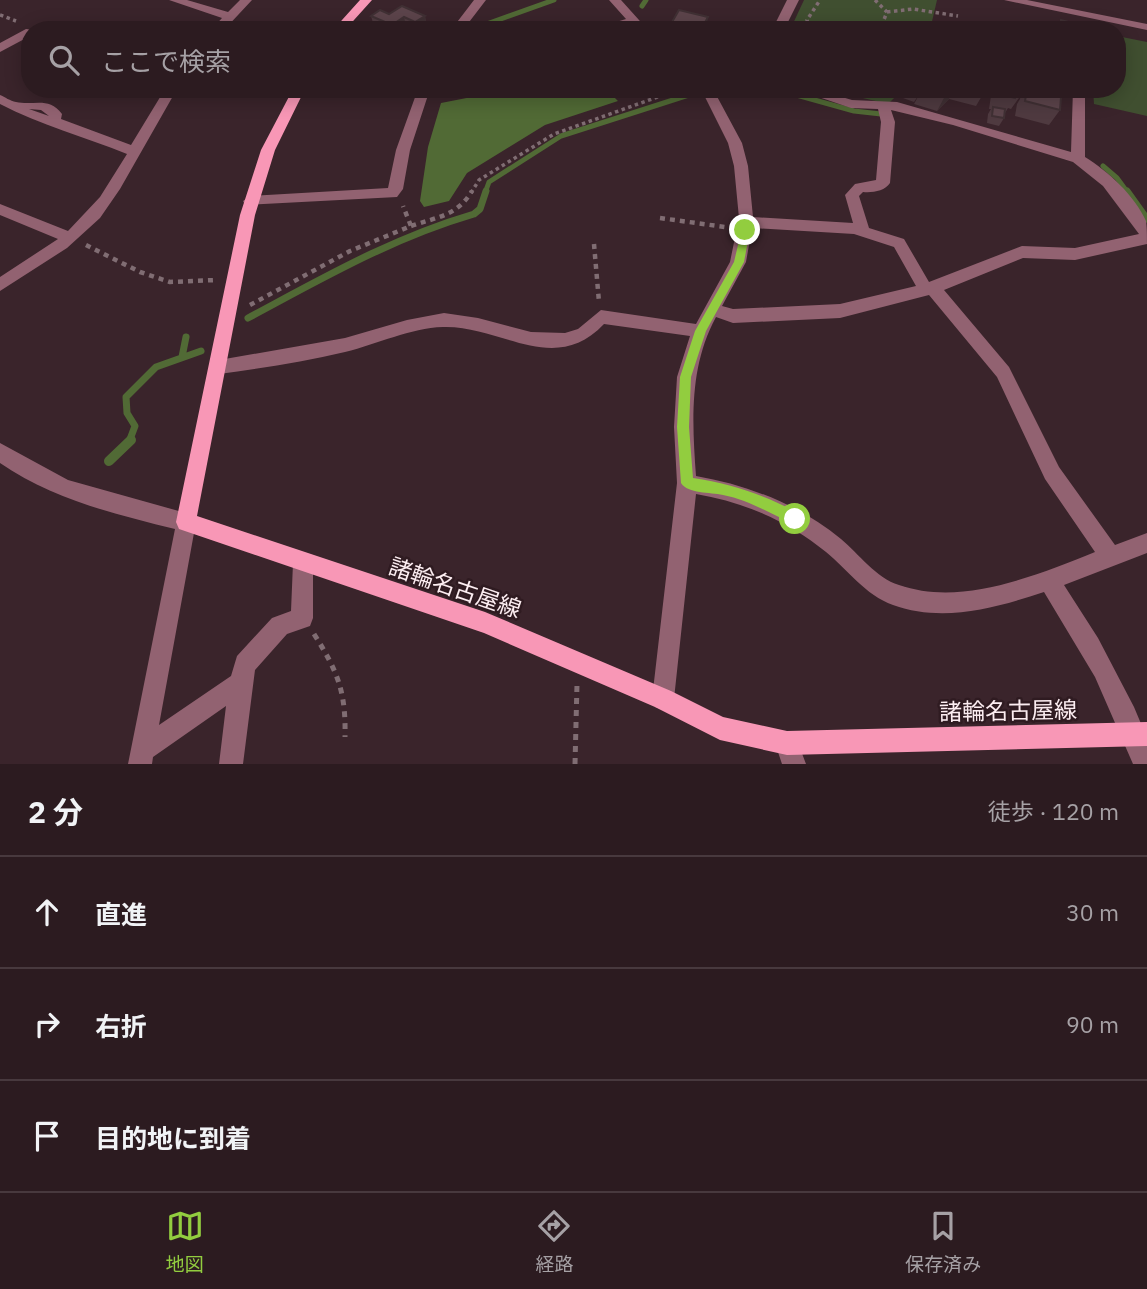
<!DOCTYPE html>
<html lang="ja">
<meta charset="utf-8">
<style>
body{margin:0;font-family:"IBM Plex Sans","Noto Sans JP",sans-serif;background:#342429;color:#f1f3f6}
.stop{position:absolute;width:21px;height:21px;margin:-16px;border:5px solid #92cd3f;border-radius:50%;background:#fff}
.stop.end{background:#92cd3f;border-color:#fff;box-shadow:0 2px 7px #0008}
.list{margin:0;padding:0;list-style:none}
h2{display:flex;justify-content:space-between;align-items:center;height:91px;margin:0;padding:0 28px;font-size:30px}
h2 small{font-size:23px;font-weight:400;color:#a6a1a5}
.list li{display:grid;grid-template-columns:46px 1fr auto;gap:21px;align-items:center;box-sizing:border-box;height:112px;padding:0 28px;border-top:2px solid #48393e}
.list b{display:block;font-size:26px;white-space:nowrap}
.list em{font-size:23px;font-style:normal;color:#a6a1a5}
.icon{flex:none;width:38px;height:38px;fill:none;stroke:currentColor;stroke-width:2;stroke-linecap:round;stroke-linejoin:round}
.map{position:relative;flex:none;width:1147px;height:764px;overflow:hidden}
.search{position:absolute;background:#2c1b20;box-shadow:0 4px 18px #0003;left:21px;right:21px;top:21px;height:77px;display:flex;align-items:center;gap:18px;box-sizing:border-box;padding:0 24px;border-radius:28px;color:#a6a1a5;font-size:26px}
.sheet{height:427px;background:#2c1b20}
nav{display:flex;justify-content:space-around;align-items:center;box-sizing:border-box;height:98px;border-top:2px solid #48393e;background:#2c1b20;font-size:19px;color:#a6a1a5}
nav a{display:grid;justify-items:center;gap:4px}
nav .on{color:#92cd3f}
.map>svg:first-child{display:block}
.green{fill:#404f30}
.water{fill:#516a35}
.lines{fill:none;stroke-linecap:round;stroke-linejoin:round}
.stream-far2{stroke:#516a35;stroke-width:5}
.stream-far1{stroke:#516a35;stroke-width:7}
.stream{stroke:#516a35;stroke-width:10}
.path-far2{stroke:#806d73;stroke-width:3.5;stroke-dasharray:3.5 3.5;stroke-linecap:butt}
.path-far1{stroke:#806d73;stroke-width:4.5;stroke-dasharray:5 5;stroke-linecap:butt}
.path{stroke:#806d73;stroke-width:5;stroke-dasharray:6 6;stroke-linecap:butt}
.minor{fill:#926271;fill-rule:evenodd}
.major{fill:#f897b6;fill-rule:evenodd}
.wall{fill:#4f3a40}
.shaded-wall{fill:#403034}
.building{fill:#5c444b;stroke:#403034;stroke-width:2}
.route{fill:#92cd3f}
.labels{text-anchor:middle;stroke-width:5;stroke-linejoin:round;paint-order:stroke}
.street-label{font-size:23px;fill:#fcedf1;stroke:#2f1b21}
</style>
<div class="map">
<svg width="1147" height="764" viewBox="0 0 1147 764">
<rect width="100%" height="100%" fill="#3a242b"/>
<path class="green" d="M804,0H937L930,30H790Z
M1117,36L1147,42V116L1094,104L1093,89H1117Z
M825,89H892L895,97L888,104Z"/>
<path class="water" d="M513,89H606L618,101L545,125L467,173L449,201L424,207L420,201L428,147L441,103Z"/>
<g class="lines">
<path class="stream-far2" d="M642,6L646,0
M470,30L554,0
M775,89L854,111L881,114
M311,93L330,89
M1103,166L1117,178L1128,193
M485,193L489,182L561,136L698,92"/>
<path class="stream-far1" d="M1127,191L1147,219
M248,318C323,278 392,238 474,214L480,209L486,191
M182,357L186,337
M129,442L135,426L127,413L126,397L156,367L201,351"/>
<path class="stream" d="M109,461L131,440"/>
<path class="path-far2" d="M875,0L887,12L881,27L876,30
M887,12L913,9L958,16
M0,15L16,21
M810,30L807,20L820,0
M471,193L479,180L554,134L680,89"/>
<path class="path-far1" d="M660,218L725,227
M411,226C437,217 457,216 472,191
M594,244L599,302
M86,245L140,272L170,282L216,280
M250,305L350,251L411,226L403,206"/>
<path class="path" d="M314,634C338,672 346,692 345,737
M575,764L577,684"/>
<path class="minor" d="M169,0H187L228,12L240,0H252L224,30H211L222,18Z
M474,0H486L463,30H451Z
M609,0H621L648,30H636L631,24L610,30H590L626,19Z
M787,0H799L784,30H772Z
M1004,0H1027L1147,24V30Z
M26,29L35,30H30V36L0,52V43Z
M165,89H177L120,189L100,218L67,248L0,291V277L58,239L0,215V204L68,231L100,197L127,154C85,137 40,125 0,104V95C5,97 10,101 16,102C34,106 49,96 62,114L61,119L131,145ZM29,109L41,110L49,116Z
M418,89H430L410,150L403,189L397,197L245,205L243,201L250,196L388,188L396,150Z
M701,89H713L742,143L748,166L753,217L853,223L845,195L855,184L876,180L881,122L878,109L851,108L795,89H815L852,100L897,102L1071,152L1073,89H1085V157C1108,171 1135,196 1146,221C1147,227 1147,237 1147,244L1075,260L1023,258L944,290L1009,367L1059,467L1115,545L1147,533V553L1064,585L1098,638L1134,707L1147,738V764H1133L1095,677L1044,592C996,608 943,623 893,605C865,595 848,570 826,552C788,521 744,502 696,494L674,699L671,707L663,710L655,707L652,699L677,483L674,427L677,377L690,336L604,324C554,377 501,325 443,327C410,328 378,344 345,352C304,362 261,368 219,374L213,372L210,367L213,362L219,360L345,338L407,320L444,313L478,318L531,332L565,333L578,329L601,310L696,324L730,262L739,218L734,166L728,143ZM891,110L953,125L1073,162L1103,186L1139,234L1075,248L1022,246L929,282L904,239L869,228L859,196L863,192C872,193 885,191 890,183L895,122ZM752,228L854,234L894,247L916,286L840,304L733,309L722,306L746,262ZM929,295L997,377L1045,479L1095,552C1037,575 962,607 899,585C876,578 859,554 841,539C800,505 748,485 696,476C692,421 689,367 716,317L733,323L840,318Z
M0,443L68,480L193,515L196,522L159,725L231,676L237,656L272,618L291,611L293,563L296,556L303,553L310,556L313,563V618L310,626L287,634L255,670L243,764H219L226,706L153,757L152,764H128L175,529C114,514 52,499 0,463Z
M787,731L795,735L806,764H782L775,743L779,735Z"/>
<path class="major" d="M360,0H372L345,30H333Z
M293,89H305L275,150L255,215L197,516L485,612L671,691L723,717L787,731L1147,722V746L787,755L720,740L655,707L484,633L179,529L176,522L240,215L261,150Z"/>
</g>
<path class="wall" d="M389,14L425,16L427,30H375L371,16Z
M1061,20L1071,30H1056Z
M672,22L706,30H671Z
M907,89H986L976,106L949,99L937,111L914,104L920,93L914,102L903,98Z
M992,89H1022L1021,91L1023,89H1069L1064,97L1051,94L1060,110L1049,125L1015,116L1017,104L1020,99L1021,95L1011,109L1008,108L1005,113L1004,118L999,126L987,123L988,114L991,109H989Z"/>
<path class="shaded-wall" d="M425,16L427,30H417L415,22Z
M404,17L407,30H393L392,25Z
M708,17L706,30H701L702,28Z
M952,89H954L949,99L937,111L945,96Z"/>
<path class="building" d="M402,6L425,16L415,22L404,17L392,25L371,16L380,10L389,14Z
M679,10L708,17L702,28L672,22Z
M1061,20L1072,23L1071,30L1060,28Z
M908,89H921L918,94L907,90Z
M923,89H952L945,96Z
M999,89H1022L1021,94L1016,93L1015,98L999,94Z
M1027,89L1061,97L1060,110L1025,101Z
M1028,89H1049L1051,90V95Z
M993,107L1005,109L1004,118L992,116Z"/>
<path class="route" d="M742,228L750,230L744,262L706,331L691,377L689,427L693,478C732,484 765,495 800,514V523L795,525C771,514 749,500 723,495C710,492 688,494 681,483L677,427L680,377L695,331L734,262Z"/>
<g class="labels">
<g class="street-label">
<text transform="translate(455 588) rotate(19)" y="8">諸輪名古屋線</text>
<text transform="translate(1008 711) rotate(-1)" y="8">諸輪名古屋線</text>
</g>
</g>
</svg>
<div class="stop" style="left:795px;top:519px"></div>
<div class="stop end" style="left:745px;top:230px"></div>
<div class="search"><svg class="icon" aria-label="search" viewBox="0 0 24 24"><circle cx="10" cy="10" r="6"/><path d="M15 15l6 6"/></svg>ここで検索</div>
</div>
<section class="sheet">
<h2>2 分<small>徒歩 · 120 m</small></h2>
<ul class="list">
<li><svg class="icon" aria-label="ahead" viewBox="0 0 24 24"><path d="M12 20V5M6 11l6-6 6 6"/></svg><div><b>直進</b></div><em>30 m</em></li>
<li><svg class="icon" aria-label="right" viewBox="0 0 24 24"><path d="M7 20v-9h11M14 6l5 5-5 5"/></svg><div><b>右折</b></div><em>90 m</em></li>
<li><svg class="icon" aria-label="arrive" viewBox="0 0 24 24"><path d="M6 21V4h12l-3 4 3 4H6"/></svg><div><b>目的地に到着</b></div></li>
</ul>
</section>
<nav>
<a class="on"><svg class="icon" aria-label="map" viewBox="0 0 24 24"><path d="M3 6l6-2 6 2 6-2v14l-6 2-6-2-6 2zM9 4v14M15 6v14"/></svg>地図</a>
<a><svg class="icon" aria-label="directions" viewBox="0 0 24 24"><path d="M12 3l9 9-9 9-9-9zM9 14v-3h6M13 9l2 2-2 2"/></svg>経路</a>
<a><svg class="icon" aria-label="saved" viewBox="0 0 24 24"><path d="M7 4h10v16l-5-4-5 4z"/></svg>保存済み</a>
</nav>
